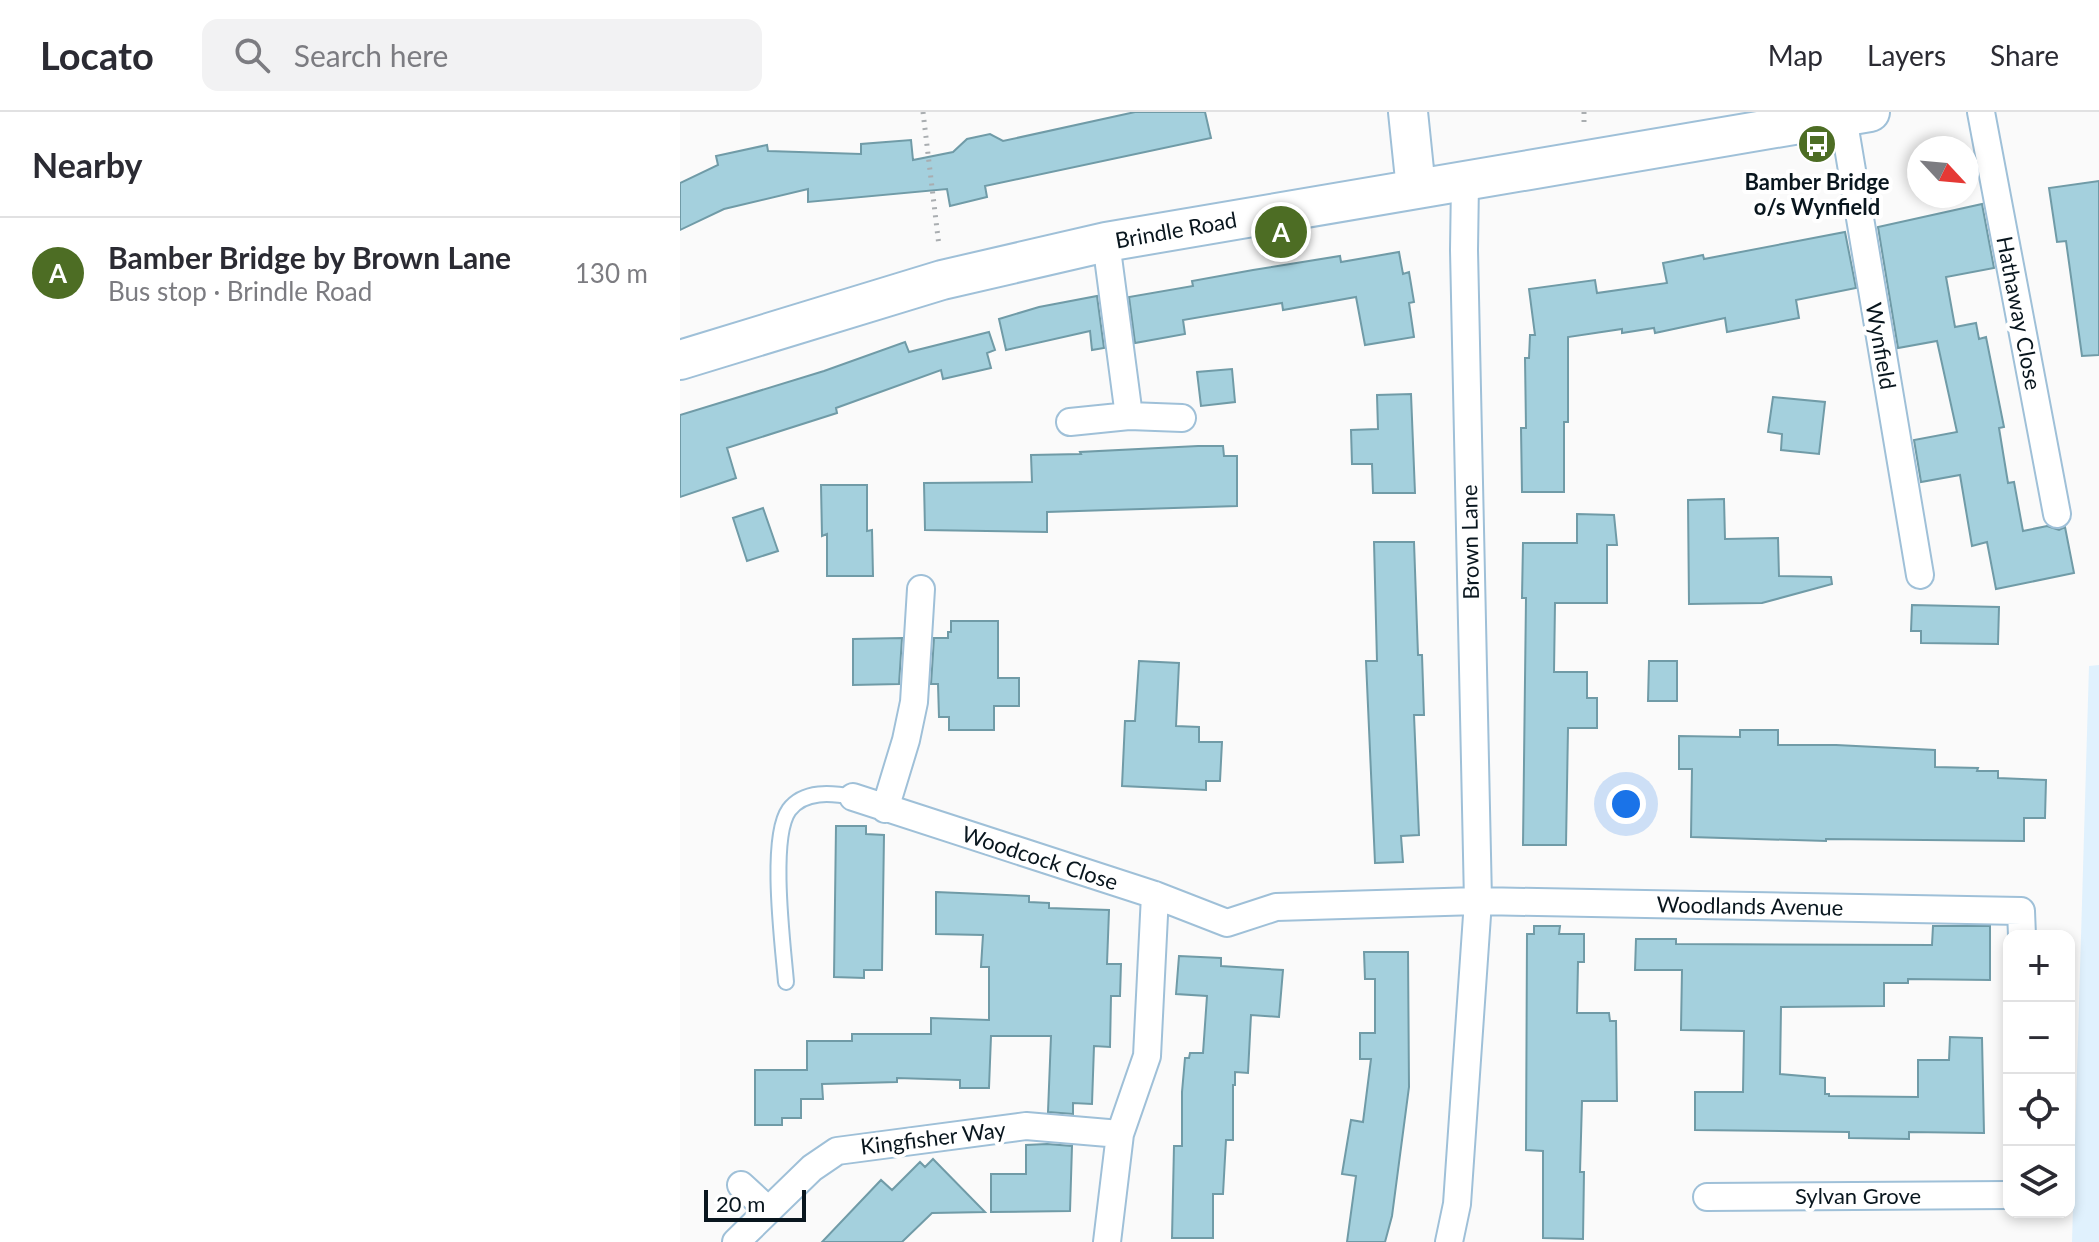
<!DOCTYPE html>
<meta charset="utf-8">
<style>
body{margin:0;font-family:Lato,sans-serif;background:#f2f2f3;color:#2b2b33}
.controls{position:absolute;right:24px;bottom:24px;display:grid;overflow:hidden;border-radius:16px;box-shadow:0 4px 12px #0003}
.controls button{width:72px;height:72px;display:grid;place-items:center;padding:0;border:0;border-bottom:2px solid #e1e1e2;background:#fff;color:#2b2b33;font:40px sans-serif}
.compass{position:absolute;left:1227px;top:24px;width:72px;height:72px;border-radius:50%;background:#fff;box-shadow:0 4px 12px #0003;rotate:116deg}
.scale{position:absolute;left:24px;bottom:20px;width:102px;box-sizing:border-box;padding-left:8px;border:4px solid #09161e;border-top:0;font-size:22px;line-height:28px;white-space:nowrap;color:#09161e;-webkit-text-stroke:6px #fff;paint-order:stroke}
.you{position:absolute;left:946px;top:692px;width:28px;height:28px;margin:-20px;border:6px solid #fff;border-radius:50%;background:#1a73e8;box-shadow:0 0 0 12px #1a73e833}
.badge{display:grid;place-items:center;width:52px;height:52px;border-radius:50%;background:#4d6d24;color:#fff;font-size:26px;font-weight:700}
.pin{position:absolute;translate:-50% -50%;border:4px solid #fff;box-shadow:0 2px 8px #0006}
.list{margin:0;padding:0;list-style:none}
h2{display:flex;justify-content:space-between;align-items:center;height:104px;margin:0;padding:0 32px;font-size:34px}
h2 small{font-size:26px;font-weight:400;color:#7c7c81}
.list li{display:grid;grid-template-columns:52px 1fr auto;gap:24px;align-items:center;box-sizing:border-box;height:112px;padding:0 32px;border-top:2px solid #e1e1e2}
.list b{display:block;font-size:30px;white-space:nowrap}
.list p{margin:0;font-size:26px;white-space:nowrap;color:#7c7c81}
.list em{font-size:26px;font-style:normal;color:#7c7c81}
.icon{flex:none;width:44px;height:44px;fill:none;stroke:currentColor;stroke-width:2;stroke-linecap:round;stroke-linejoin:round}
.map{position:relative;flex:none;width:1419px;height:1130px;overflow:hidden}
header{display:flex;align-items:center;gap:48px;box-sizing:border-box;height:112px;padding:0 40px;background:#fff;border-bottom:2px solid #e1e1e2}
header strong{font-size:38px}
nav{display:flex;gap:44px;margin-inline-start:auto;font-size:28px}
.search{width:560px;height:72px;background:#f2f2f3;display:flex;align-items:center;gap:20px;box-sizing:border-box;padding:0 28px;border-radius:16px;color:#7c7c81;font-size:30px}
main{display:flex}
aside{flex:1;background:#fff}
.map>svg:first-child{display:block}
.built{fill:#e0f1fd}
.building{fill:#a4d0dd;stroke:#709ba7;stroke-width:2}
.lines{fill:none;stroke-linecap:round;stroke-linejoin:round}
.lane-casing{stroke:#9fc0d8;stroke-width:18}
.street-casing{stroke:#9fc0d8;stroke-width:30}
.secondary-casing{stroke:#9fc0d8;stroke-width:42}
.path{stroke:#a9adb0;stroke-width:5;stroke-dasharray:2 6;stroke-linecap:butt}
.lane{stroke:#fff;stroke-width:14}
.street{stroke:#fff;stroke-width:26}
.secondary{stroke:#fff;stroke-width:38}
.labels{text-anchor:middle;stroke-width:8;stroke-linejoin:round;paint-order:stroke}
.poi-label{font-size:22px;font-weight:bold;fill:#09161e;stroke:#fff}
.street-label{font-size:22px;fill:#09161e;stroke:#fff}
</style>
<header>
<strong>Locato</strong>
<div class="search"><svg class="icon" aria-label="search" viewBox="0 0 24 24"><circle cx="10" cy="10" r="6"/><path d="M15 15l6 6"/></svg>Search here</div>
<nav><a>Map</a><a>Layers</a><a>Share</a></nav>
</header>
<main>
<aside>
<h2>Nearby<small></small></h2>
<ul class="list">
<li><span class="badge">A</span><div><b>Bamber Bridge by Brown Lane</b><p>Bus stop · Brindle Road</p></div><em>130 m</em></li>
</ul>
</aside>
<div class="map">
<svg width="1419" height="1130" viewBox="0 0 1419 1130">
<rect width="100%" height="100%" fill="#fafafa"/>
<path class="built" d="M1419,553V1130H1392L1409,554Z"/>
<path class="building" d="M455,0H525L531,26L305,74L307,85L270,94L267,77L128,90V77L44,97L0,118V71L38,53L36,44L87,33L88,39L181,42V32L231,28L233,48L273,40L287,27L310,22L323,29Z
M1419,69V243L1402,244L1386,129L1377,130L1369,76Z
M1302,92L1314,156L1266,165L1275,215L1296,211L1299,227L1306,225L1324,315L1319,316L1328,371L1334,370L1343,419L1367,414L1379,418L1385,415L1394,461L1316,477L1307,430L1292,434L1280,363L1241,370L1234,328L1277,320L1257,229L1218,236L1198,115Z
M1165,120L1176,176L1116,188L1119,206L1047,220L1045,206L975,221L974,216L942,221V217L888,225V310H884V380H842L841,316H846L845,246H849L850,223H855L849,177L915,168L917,181L987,171L983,151L1023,143L1024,147Z
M719,140L723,162L729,160L734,190L729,191L734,225L685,233L676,185L603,198L602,191L503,208L505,222L455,231L449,185L513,174L512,169L573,158L660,144L661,150Z
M417,184L424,236L412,238L410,219L326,238L319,207L359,195Z
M309,220L315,238L307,241L311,256L263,267L261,258L156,296L157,301L47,336L56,366L0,385V303L144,259L225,230L229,240Z
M552,257L555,290L521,294L517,260Z
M731,282L735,381H693L692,352H672L671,318L698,317L697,283Z
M1093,285L1145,290L1139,342L1101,338L1102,322L1088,320Z
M518,334H543L544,344H557V394L367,400V420L245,418L244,371L352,370L351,343L401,342L400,340Z
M141,373H187V419L192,418L193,464H147V422L142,424Z
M1044,387L1045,427L1098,426L1099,464L1151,465L1152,472L1082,491L1009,492L1008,388Z
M83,396L98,439L67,449L53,406Z
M897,402L934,403L937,433H927V491H875L874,560H907V586H917V616H888L886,733H843L846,486H842L843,431H897Z
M694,430H734L738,543H742L744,603H734L739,723L721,724L723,750L695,751L686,549H697Z
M1232,493L1319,495L1318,532L1241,531V519H1231Z
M271,509H318V566H339V594H314V618H269V605H259L258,572H251L254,526H268V520H271Z
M222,526L219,572L173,573V527Z
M459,549L499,551L496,614L519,615V630H542L540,669H526V678L442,674L445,609H455Z
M969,549H997V589H968Z
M1060,618H1098V633H1156L1255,638V655L1298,656L1297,659H1318V666L1366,668L1365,706H1344V729L1146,727V729L1011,725L1012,657H999V624L1060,625Z
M156,714H186V722L204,723L202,858H184V866L154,865Z
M256,780L349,784V790L369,791V796L429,798L427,852H441L440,884H431L430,935L414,934L412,992L393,991V1002L368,1000L371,924H311L309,976H280V968L217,966V970L142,972L143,987H121V1006H102V1013H75V958H127V929H172V922H251V906L309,908V855H301L303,823L256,822Z
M854,814H880L879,822H904V850H898L897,901H929L930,909H936L937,989H902L900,1060H904L903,1127L863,1126V1039L846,1038L847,822H854Z
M1253,814H1310V868L1228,867V871H1204V894L1101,895L1100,962L1145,966V982H1149V984L1238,985V948H1269L1270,925L1302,926L1304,1021L1229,1020V1027L1169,1026V1020L1015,1018V980H1063L1064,919L1001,918L1002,858H955L956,827H996V832L1252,833Z
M684,840H728L729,975L712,1104L705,1130H667L676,1064L662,1062L671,1008L683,1010L691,947H680V921H695V867H685Z
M499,844L541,846V854L603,858L599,905L571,903L568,961L555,960V973H553V1028H546L543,1082H533V1126H492L494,1034H502V980L505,946H509L510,941H523L527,884L496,882Z
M367,1032L392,1034L390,1099L311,1100V1062H346V1033Z
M253,1047L305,1100L252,1101L222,1130H142L201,1068L212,1078L240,1050L245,1055Z"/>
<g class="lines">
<g class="lane-casing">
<path id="lane" d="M106,870C103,834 89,726 109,698C124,678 152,681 173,685"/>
</g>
<g class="street-casing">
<path id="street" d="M1301,0L1377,402
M1163,5L1240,463
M426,130L449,304
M390,310L449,304L502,306
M173,685L475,783L547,811L596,795L798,789L1341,799L1342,824
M205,697L226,628L234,590L241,477
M61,1073L87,1097
M1027,1085L1329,1083
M56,1130L132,1056L157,1039L346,1014L440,1022
M427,1130L440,1022L467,944L475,783
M769,1130L777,1092L798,789L784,138L785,70"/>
</g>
<g class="secondary-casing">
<path id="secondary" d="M728,0L736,77
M0,248L262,168L426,130L1190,0"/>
</g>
<path class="path" d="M243,0L259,134
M904,0V14"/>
<use href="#lane" class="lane"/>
<use href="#street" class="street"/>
<use href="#secondary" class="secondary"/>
</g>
<defs>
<g id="bus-disc" transform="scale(2)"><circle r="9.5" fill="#4d6d24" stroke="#fff"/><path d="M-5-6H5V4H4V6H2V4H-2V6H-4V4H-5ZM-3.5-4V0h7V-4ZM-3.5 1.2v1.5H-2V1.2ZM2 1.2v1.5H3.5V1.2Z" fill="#fff"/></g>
</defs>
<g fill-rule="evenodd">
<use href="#bus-disc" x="1137" y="32"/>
</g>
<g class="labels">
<g class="poi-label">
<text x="1137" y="78">Bamber Bridge<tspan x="1137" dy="25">o/s Wynfield</tspan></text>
</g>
<g class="street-label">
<text transform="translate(496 118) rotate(-10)" y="8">Brindle Road</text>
<text transform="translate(1339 201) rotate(79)" y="8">Hathaway Close</text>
<text transform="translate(1201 234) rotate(80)" y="8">Wynfield</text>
<text transform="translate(790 430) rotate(-91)" y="8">Brown Lane</text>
<text transform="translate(360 746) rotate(18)" y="8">Woodcock Close</text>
<text transform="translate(1070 794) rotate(1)" y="8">Woodlands Avenue</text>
<text transform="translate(253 1026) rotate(-7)" y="8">Kingfisher Way</text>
<text x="1178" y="1092">Sylvan Grove</text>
</g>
</g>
</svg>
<div class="controls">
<button>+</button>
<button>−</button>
<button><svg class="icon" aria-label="locate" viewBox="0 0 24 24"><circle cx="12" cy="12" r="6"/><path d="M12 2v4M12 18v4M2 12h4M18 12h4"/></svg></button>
<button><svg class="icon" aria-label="layers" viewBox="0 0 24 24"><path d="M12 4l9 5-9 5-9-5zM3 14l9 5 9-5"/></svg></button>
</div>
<svg class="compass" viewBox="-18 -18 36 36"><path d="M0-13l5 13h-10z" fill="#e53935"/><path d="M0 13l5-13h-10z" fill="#7c7c81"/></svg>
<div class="scale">20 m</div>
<div class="you"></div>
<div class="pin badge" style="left:601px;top:120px">A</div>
</div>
</main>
